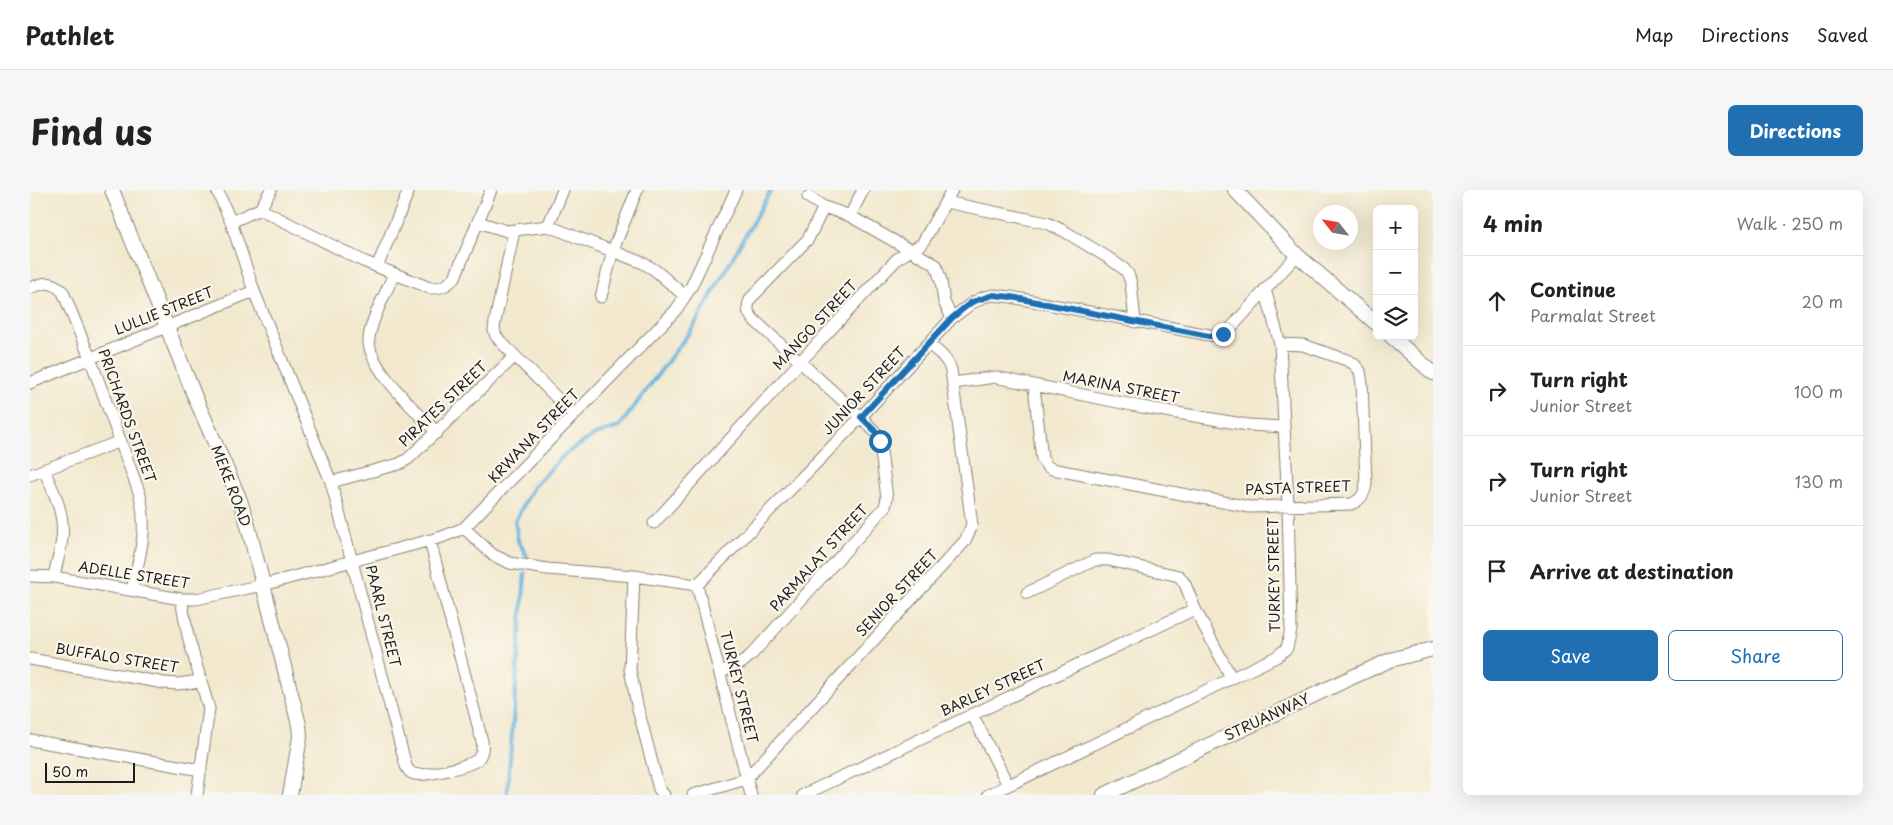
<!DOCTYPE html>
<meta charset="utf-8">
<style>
body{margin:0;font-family:"Playpen Sans",sans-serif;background:#f6f6f6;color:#222}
.controls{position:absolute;right:15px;top:15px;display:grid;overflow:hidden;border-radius:8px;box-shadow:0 5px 20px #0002}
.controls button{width:45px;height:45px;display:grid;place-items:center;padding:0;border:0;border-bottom:1px solid #e0e0e0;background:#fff;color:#222;font:25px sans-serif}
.compass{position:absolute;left:1283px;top:15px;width:45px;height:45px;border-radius:50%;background:#fff;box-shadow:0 5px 20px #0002;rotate:301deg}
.scale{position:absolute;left:15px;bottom:12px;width:90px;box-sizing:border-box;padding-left:5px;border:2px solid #1c1c1c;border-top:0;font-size:14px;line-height:18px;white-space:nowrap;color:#1c1c1c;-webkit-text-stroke:4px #fbf7ec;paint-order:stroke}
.stop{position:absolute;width:15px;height:15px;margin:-11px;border:4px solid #1f6fb2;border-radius:50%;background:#fff}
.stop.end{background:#1f6fb2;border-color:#fff;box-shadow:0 1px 5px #0008}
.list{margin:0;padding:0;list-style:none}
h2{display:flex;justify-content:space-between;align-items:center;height:65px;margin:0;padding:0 20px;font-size:21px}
h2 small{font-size:16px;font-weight:400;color:#767676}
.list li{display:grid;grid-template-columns:32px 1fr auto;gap:15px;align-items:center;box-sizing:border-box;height:90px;padding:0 20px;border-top:1px solid #e0e0e0}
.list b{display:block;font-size:19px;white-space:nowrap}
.list p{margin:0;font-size:16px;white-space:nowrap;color:#767676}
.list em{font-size:16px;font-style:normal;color:#767676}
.actions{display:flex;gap:10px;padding:15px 20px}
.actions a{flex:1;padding:11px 0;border:1px solid #1f6fb2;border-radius:8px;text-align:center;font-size:18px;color:#1f6fb2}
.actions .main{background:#1f6fb2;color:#fff}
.icon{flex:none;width:28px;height:28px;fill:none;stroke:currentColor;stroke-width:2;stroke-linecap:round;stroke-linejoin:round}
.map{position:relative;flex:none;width:1403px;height:605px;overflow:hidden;border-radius:8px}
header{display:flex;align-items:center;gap:30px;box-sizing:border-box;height:70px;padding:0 25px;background:#fff;border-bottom:1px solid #e0e0e0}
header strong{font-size:24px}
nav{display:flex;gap:28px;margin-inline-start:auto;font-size:18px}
.intro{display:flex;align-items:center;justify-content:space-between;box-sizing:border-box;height:120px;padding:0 30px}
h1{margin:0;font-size:35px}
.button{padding:12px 22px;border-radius:8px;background:#1f6fb2;color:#fff;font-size:18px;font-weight:700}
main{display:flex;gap:30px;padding:0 30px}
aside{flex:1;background:#fff;border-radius:8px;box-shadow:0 5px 20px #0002}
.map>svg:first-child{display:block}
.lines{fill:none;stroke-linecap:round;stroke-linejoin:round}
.stream{stroke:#65b3df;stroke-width:4}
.minor-casing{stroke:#878275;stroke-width:13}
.tertiary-casing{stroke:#878275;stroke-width:16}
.minor{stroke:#fff;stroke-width:11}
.tertiary{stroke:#fff;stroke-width:14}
.route{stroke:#1f6fb2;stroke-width:6}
.labels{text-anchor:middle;stroke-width:4.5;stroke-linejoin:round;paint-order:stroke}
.street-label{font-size:14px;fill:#1c1c1c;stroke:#fbf7ec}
</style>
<header>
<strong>Pathlet</strong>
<nav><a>Map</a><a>Directions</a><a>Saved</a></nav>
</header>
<div class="intro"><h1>Find us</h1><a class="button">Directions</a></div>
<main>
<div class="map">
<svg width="1403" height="605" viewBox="0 0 1403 605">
<rect width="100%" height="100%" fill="#fbf7ec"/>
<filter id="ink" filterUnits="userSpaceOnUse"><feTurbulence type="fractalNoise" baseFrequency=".02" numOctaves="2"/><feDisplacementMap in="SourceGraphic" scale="10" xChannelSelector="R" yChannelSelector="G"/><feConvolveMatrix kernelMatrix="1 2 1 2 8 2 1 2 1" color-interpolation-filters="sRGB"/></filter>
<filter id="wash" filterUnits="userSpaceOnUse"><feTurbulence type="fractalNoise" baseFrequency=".0096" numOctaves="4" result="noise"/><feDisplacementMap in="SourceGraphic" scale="20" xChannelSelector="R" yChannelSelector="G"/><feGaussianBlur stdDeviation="1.12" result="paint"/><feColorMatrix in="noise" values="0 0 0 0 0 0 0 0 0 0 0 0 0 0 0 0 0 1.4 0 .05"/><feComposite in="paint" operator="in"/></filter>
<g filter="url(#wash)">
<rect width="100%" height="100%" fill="#f2e8ce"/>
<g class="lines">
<path class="stream" d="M497,366L488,351L485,331L502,299L534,265L564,245L589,237L664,136L741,0
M477,605L495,384"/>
</g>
</g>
<g filter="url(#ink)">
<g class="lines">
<g class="minor-casing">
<path id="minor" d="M187,0L201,32L224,101L301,292L376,576C378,580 380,583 384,584C394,587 441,576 448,569C452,564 453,557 452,551L400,351
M778,7L794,17L820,26L906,75L911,91L914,112L922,128
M916,12L1017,33L1034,41L1077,67L1094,79L1098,84L1101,93L1105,132
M230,19L333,71L400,98C412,98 417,96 425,87L461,0
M820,26L833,0
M201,32L230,19L241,0
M448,32L477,41L518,36L531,41L613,73L625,80L655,106
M518,36L533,0
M484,41L465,132L464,140L466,146L471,152L544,225
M347,77L379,0
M364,84C356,103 341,129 339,148C336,177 388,222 407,243
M0,98C15,92 21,90 33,102L60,168L110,305C118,343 110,364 102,400
M571,107L583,60L607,0
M0,193L224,101
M924,193L965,187L1112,217L1218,235L1254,237
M1004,196L1012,269L1017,276L1022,279L1219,317L1321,314C1331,310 1335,304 1336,293L1332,194L1330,181L1324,174L1317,170L1273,155L1250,154
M14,280C24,302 35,324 32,348C31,361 26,374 24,387
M0,285L91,251
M301,292L369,274L378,269L484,167
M624,333L770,172L868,68L892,54L922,0
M434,338L463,365L480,373L517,379L604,386L667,395L831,227L922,128L942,113L954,107L963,105L981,107L1179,145L1187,146L1199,140L1267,65
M0,386L24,387L151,409H166L233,395L412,347L434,338L646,120L661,97L706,0
M604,386L600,479L607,515L629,599L634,605
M667,395L721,605
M997,403L1065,370H1078L1149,386L1155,394L1165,419L1201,487
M151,409L158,446L179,519L167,605
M0,469L134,493L148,494L170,491
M691,482L713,472L722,464L855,317L857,308L849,246L831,227L724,130C717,123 716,117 721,108L778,49L794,17
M942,524L978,595
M0,550L171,580
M663,605L716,589L935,351L942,335L921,180C917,168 909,162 898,154
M773,605L1165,419
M958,605L1246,467L1257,458L1261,439L1258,315L1250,154L1235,99"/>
</g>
<g class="tertiary-casing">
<path id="tertiary" d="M82,0L165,207L209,308L217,332L269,535L270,547L260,605
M1205,0L1267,65L1347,134
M1361,146L1403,183
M1074,605L1316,490L1360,470L1403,459"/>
</g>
<use href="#minor" class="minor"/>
<use href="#tertiary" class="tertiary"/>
</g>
</g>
<g class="lines" filter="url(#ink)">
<path class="route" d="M850,251L845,241L831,227L922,128L934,118L942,112L963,105L981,107L1179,146H1187L1193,144"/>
</g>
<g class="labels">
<g class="street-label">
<text transform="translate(134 121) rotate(-22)" y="5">LULLIE STREET</text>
<text transform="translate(785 135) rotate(-47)" y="5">MANGO STREET</text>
<text transform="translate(1091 197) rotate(11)" y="5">MARINA STREET</text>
<text transform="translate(834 201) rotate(-47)" y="5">JUNIOR STREET</text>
<text transform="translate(413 214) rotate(-44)" y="5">PIRATES STREET</text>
<text transform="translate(97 226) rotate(70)" y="5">PRICHARDS STREET</text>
<text transform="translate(504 246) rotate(-46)" y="5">KRWANA STREET</text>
<text transform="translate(201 296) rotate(69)" y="5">MEKE ROAD</text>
<text transform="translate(1268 298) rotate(-2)" y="5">PASTA STREET</text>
<text transform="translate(789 368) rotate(-48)" y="5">PARMALAT STREET</text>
<text transform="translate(104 385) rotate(9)" y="5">ADELLE STREET</text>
<text transform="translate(1244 385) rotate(-91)" y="5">TURKEY STREET</text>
<text transform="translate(867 403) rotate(-47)" y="5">SENIOR STREET</text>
<text transform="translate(353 426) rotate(76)" y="5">PAARL STREET</text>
<text transform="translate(87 468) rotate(9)" y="5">BUFFALO STREET</text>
<text transform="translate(709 497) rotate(76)" y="5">TURKEY STREET</text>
<text transform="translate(963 498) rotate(-25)" y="5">BARLEY STREET</text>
<text transform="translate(1237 527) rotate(-25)" y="5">STRUANWAY</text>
</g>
</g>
</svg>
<div class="controls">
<button>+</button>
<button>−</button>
<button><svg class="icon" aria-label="layers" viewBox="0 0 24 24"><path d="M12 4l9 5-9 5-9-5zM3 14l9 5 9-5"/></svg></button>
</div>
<svg class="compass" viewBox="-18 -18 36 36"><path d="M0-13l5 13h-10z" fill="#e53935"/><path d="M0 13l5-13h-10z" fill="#767676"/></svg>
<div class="scale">50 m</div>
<div class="stop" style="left:850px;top:251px"></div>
<div class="stop end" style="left:1193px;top:144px"></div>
</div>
<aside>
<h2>4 min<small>Walk · 250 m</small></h2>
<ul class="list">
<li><svg class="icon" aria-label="ahead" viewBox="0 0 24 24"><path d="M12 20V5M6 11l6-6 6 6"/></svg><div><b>Continue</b><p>Parmalat Street</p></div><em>20 m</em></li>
<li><svg class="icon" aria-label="right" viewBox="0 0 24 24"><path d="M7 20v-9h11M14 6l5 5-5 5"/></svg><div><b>Turn right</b><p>Junior Street</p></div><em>100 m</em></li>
<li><svg class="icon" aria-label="right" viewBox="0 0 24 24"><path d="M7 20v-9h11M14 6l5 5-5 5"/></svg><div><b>Turn right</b><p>Junior Street</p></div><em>130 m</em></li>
<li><svg class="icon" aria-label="arrive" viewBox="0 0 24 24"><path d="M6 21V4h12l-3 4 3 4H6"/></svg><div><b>Arrive at destination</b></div></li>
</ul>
<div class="actions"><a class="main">Save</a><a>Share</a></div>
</aside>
</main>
